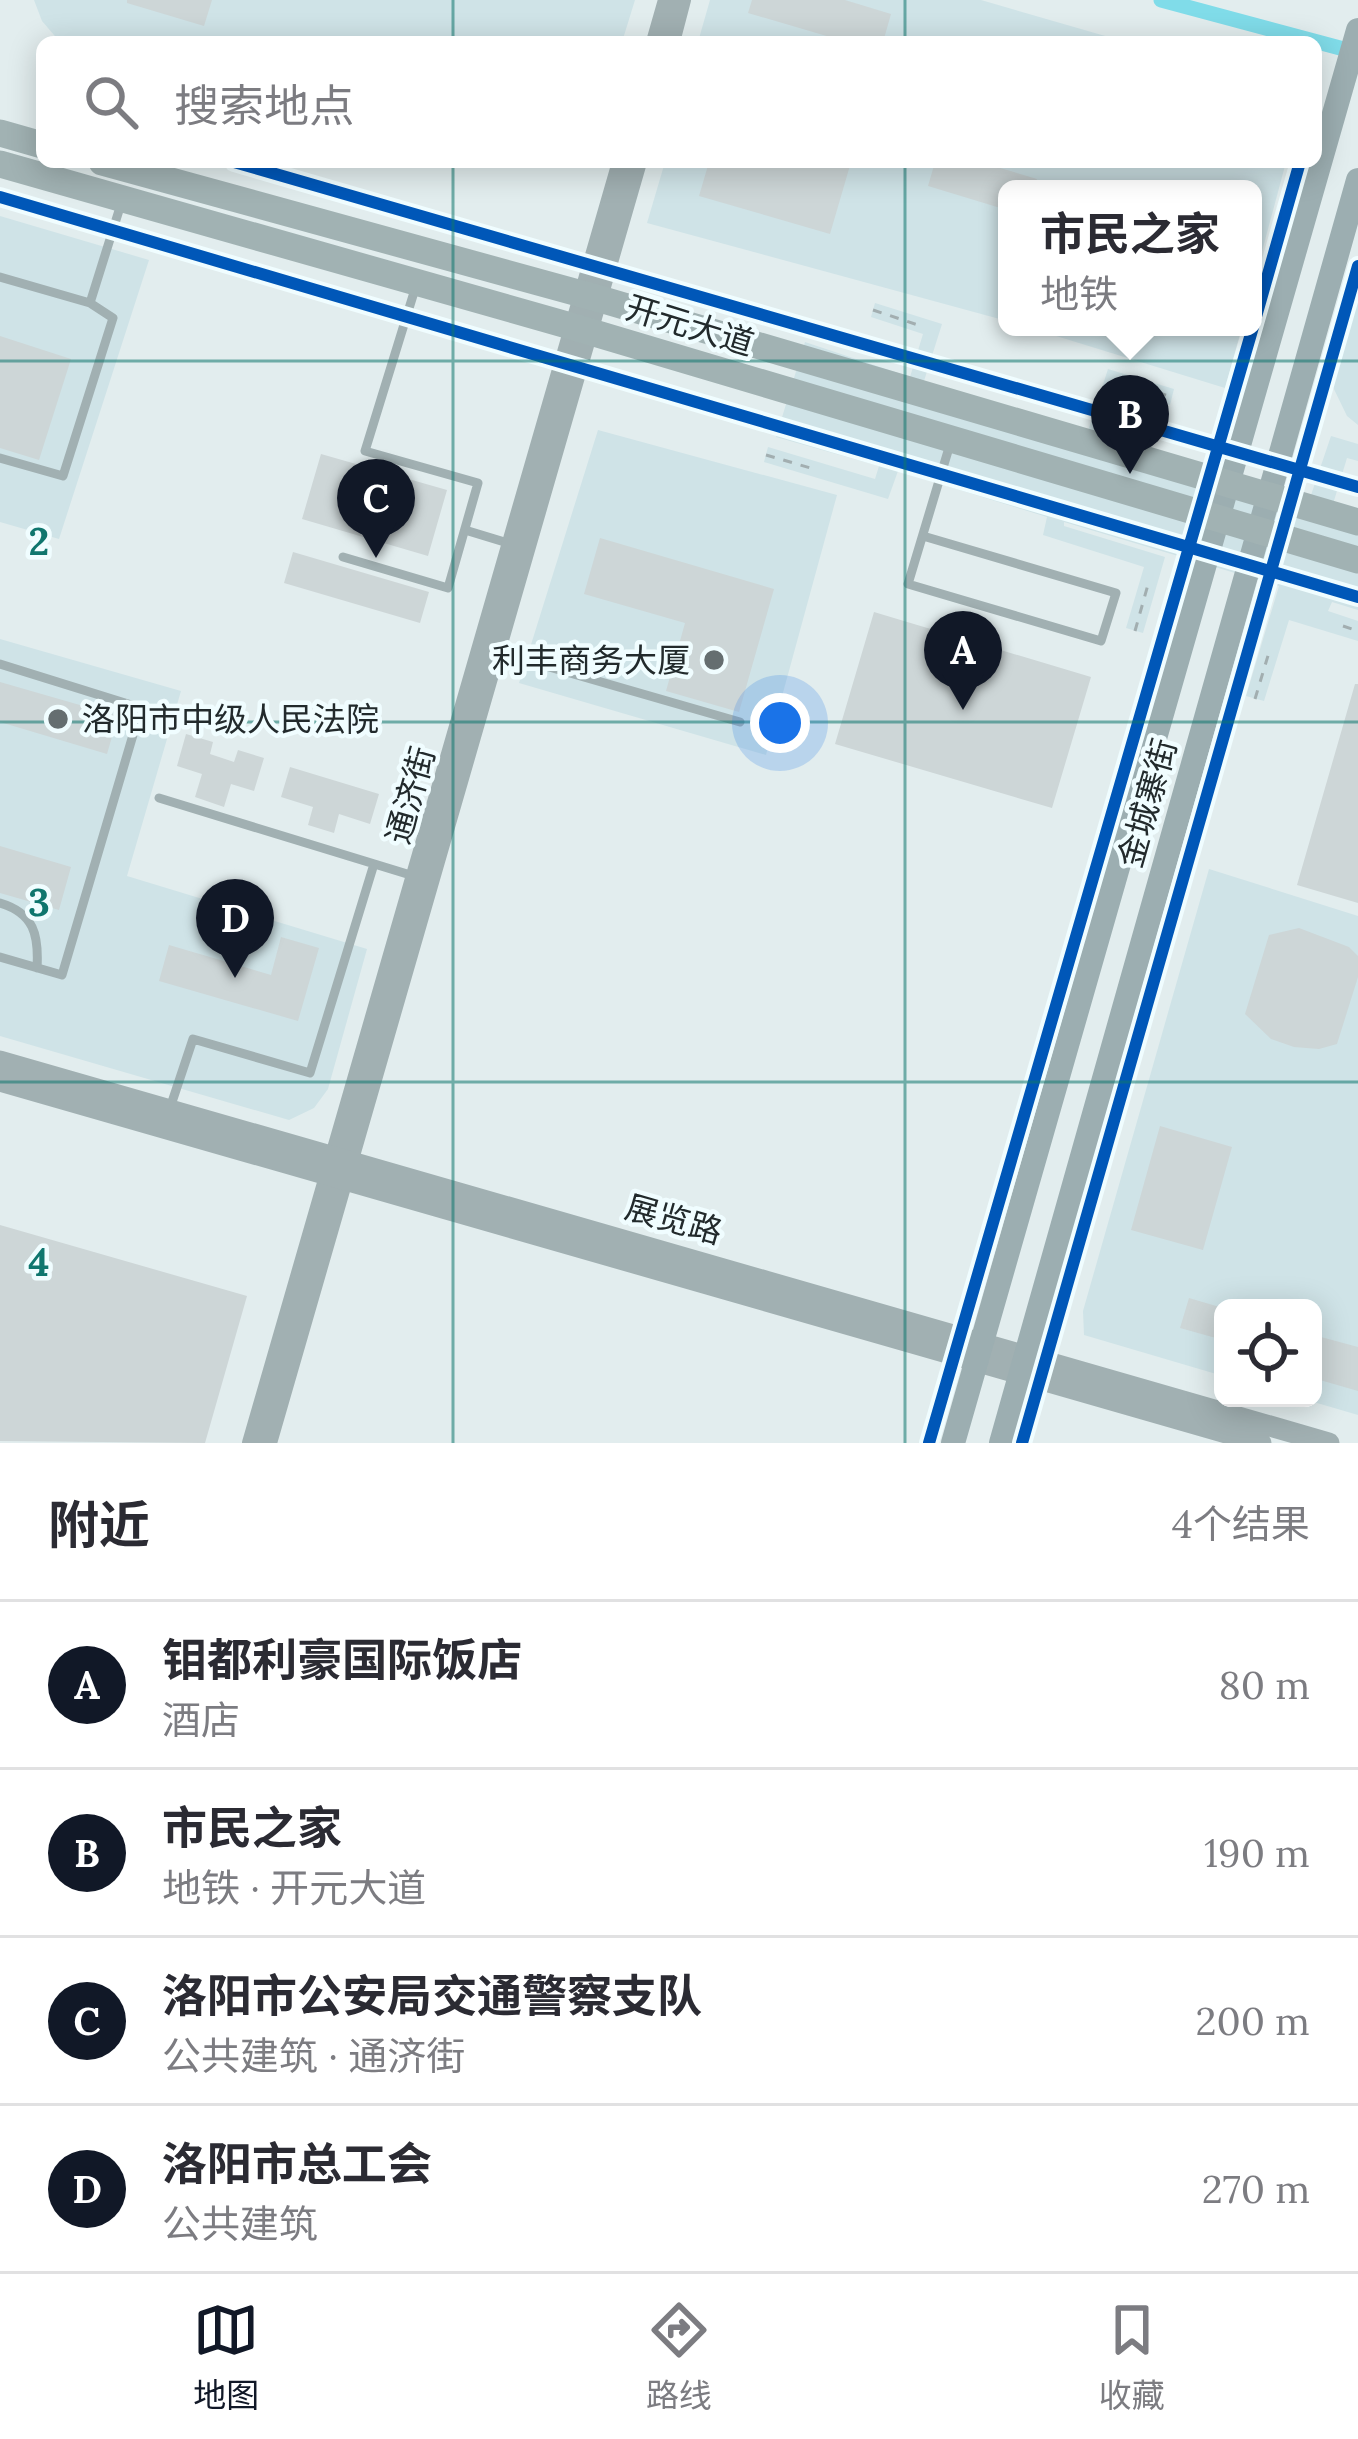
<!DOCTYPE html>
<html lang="zh">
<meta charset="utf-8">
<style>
body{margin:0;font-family:Lora,"Noto Sans SC",serif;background:#f2f2f3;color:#2b2b33}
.controls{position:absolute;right:36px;bottom:36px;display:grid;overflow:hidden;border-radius:18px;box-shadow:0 6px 30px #0003}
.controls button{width:108px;height:108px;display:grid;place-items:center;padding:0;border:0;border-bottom:3px solid #e1e1e2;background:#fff;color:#2b2b33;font:60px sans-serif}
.you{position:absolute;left:780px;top:723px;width:42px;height:42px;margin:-30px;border:9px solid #fff;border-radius:50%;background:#1a73e8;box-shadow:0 0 0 18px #1a73e833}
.badge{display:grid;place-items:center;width:78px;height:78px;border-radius:50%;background:#111827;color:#fff;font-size:39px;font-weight:700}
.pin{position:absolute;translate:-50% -99px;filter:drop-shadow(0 3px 6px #0008)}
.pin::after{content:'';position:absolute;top:63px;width:42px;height:36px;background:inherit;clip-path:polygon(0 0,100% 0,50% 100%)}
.popup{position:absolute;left:998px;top:180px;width:264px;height:156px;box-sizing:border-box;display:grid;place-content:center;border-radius:18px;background:#fff;filter:drop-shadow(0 3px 9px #0005);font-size:39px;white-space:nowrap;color:#7c7c81}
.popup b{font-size:45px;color:#2b2b33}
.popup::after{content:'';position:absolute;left:50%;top:100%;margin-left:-24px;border:24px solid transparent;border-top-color:#fff}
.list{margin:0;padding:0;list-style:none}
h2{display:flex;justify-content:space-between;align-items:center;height:156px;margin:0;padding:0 48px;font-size:51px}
h2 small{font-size:39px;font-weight:400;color:#7c7c81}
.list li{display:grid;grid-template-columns:78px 1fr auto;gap:36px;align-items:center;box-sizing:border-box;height:168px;padding:0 48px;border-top:3px solid #e1e1e2}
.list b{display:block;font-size:45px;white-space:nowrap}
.list p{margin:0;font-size:39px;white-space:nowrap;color:#7c7c81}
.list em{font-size:39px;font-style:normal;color:#7c7c81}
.icon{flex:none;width:66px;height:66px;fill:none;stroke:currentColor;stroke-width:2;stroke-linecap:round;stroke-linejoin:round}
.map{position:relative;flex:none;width:1358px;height:1443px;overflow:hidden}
.search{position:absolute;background:#fff;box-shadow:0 6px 30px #0003;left:36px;right:36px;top:36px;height:132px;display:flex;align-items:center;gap:30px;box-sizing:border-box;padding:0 42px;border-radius:18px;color:#7c7c81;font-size:45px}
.sheet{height:828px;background:#fff}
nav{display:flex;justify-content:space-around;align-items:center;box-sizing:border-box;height:168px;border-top:3px solid #e1e1e2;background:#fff;font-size:33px;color:#7c7c81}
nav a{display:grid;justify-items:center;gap:6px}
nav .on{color:#111827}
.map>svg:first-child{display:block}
.built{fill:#cfe3e7}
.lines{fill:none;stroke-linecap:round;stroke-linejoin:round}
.canal{stroke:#80dce9;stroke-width:15}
.building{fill:#cdd6d7}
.path{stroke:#a2aeb0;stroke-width:3;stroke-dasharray:9 9;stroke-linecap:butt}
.service{stroke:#a1b0b2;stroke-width:9}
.minor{stroke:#a1b0b2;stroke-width:18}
.tertiary{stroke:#a1b0b2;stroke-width:21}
.secondary{stroke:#9caeb1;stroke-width:24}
.primary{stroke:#a1b2b3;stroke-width:27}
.cycleway-casing{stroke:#f0fdff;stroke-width:20}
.cycleway{stroke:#0057b8;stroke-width:12}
.grid{fill:none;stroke:#0f766e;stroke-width:3;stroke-opacity:0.55}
.poi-dot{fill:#656e70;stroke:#f0fdff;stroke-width:4.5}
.labels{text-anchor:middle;stroke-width:9;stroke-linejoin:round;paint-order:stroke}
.street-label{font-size:33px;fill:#222a2c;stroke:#f0fdff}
.poi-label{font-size:33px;fill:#222a2c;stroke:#f0fdff;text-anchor:end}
.grid-label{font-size:39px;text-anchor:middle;font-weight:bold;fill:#0f766e;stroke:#f0fdff;stroke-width:9;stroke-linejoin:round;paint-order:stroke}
</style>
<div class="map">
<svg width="1358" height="1443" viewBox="0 0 1358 1443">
<rect width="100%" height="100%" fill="#e2edee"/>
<path class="built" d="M34,0H635L622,42H60L42,21Z
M710,0H981L1126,42H698Z
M665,162H1286L1253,285V189H1007V321L647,223Z
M0,216L149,260L59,539L0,522Z
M1358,286V425L1347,416L1331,383Z
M875,303L942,324L924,381L1088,431L1108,369L1174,389L1170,405L1122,390L1108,436L1310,498L1331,436L1358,444V461L1347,458L1333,504L1358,512V610L1332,602L1328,611L1358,621V641L1289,620L1264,701L1246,696L1279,586L1064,522V526L1165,557L1143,633L1126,628L1144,567L1043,535L1047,517L898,471L888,499L764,462L768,447L875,479L879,466L776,437L805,342L910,377L923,334L871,317Z
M1027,327H1242L1225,388Z
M598,430L837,495L766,755L519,683Z
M0,639L181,691L127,876L367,949L328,1089L314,1108L289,1120L0,1036Z
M1209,869L1358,916V1415L1300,1398H1313V1308H1223V1376L1084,1335L1083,1311Z"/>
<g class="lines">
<path class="canal" d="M1161,0L1355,52"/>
</g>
<path class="building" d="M127,0H212L204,26L127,3Z
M752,0H845L891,14L883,42H847L748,13Z
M709,162H851L830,234L699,196Z
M935,162H980L1037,179L1034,189H1007V210L928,186Z
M0,336L71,359L39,460L0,448Z
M321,454L447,490L428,556L302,519Z
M600,538L774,589L739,712L666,691L685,623L584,594Z
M293,552L429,592L420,623L284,583Z
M874,612L1091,677L1052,808L835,744Z
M0,682L118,716L107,754L0,722Z
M1355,684H1358V903L1297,885Z
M186,734L213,742L210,754L234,762L238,750L264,758L254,791L231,784L224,807L195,797L202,774L177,766Z
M290,767L379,794L370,824L339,814L334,833L308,825L313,807L281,797Z
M0,846L71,867L59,910L0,893Z
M1299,928L1349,947L1358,956V977L1337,1044L1319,1049L1294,1047L1271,1039L1245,1014L1269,935Z
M281,937L319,948L298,1021L159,981L169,945L271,975Z
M1160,1126L1232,1147L1203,1250L1131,1230Z
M0,1225L247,1296L205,1443L0,1441Z
M1189,1298L1223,1308V1340L1180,1328Z
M1321,1337L1358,1347V1391L1313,1378Z"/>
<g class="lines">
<path class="path" d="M873,310L921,326
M1123,382L1172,397
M766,455L814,469
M1343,626L1358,631
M1135,631L1149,581
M1255,699L1270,649"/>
<path class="service" d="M0,277L90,303L113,318L63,476L0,458
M90,303L121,204
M465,530L511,544
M923,536L1116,593L1101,641L908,584L951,441
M343,557L448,588L478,483L365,451L415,289
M497,652L740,722
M0,664L141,708L62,975L0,957
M159,798L417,877
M0,903C34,913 39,935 37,968
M169,1111L193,1039L310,1073L374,864"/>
<path class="minor" d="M655,42L667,0
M671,42L682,0
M251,1443L621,162
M268,1443L638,162"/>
<path class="tertiary" d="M0,1061L1329,1443
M0,1081L1261,1443"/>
<path class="secondary" d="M953,1443L1358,30
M1001,1443L1358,180"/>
<path class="primary" d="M0,133L42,145
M102,162L600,299L1358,522
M0,164L574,327L1358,560"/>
<g class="cycleway-casing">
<path id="cycleway" d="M234,162L1358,487
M0,197L1358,597
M1253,327L1300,162
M929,1443L1253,327
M1022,1443L1358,266"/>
</g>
<use href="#cycleway" class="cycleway"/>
</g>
<path class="grid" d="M453,0V42M905,0V42M453,162V1443M905,162V1443M0,361H1358M0,722H1358M0,1082H1358"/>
<g class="poi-dot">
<circle cx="714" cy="660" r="12"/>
<circle cx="58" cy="719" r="12"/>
</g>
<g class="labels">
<g class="street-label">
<text transform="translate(690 325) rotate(17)" y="12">开元大道</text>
<text transform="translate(410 795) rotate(-74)" y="12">通济街</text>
<text transform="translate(1147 803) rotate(-74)" y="12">金城寨街</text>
<text transform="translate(674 1219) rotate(16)" y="12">展览路</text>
</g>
<g class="poi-label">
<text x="690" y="672">利丰商务大厦</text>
<text x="82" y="731" text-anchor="start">洛阳市中级人民法院</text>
</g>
</g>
<g class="grid-label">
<text x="39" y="555">2</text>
<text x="39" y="916">3</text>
<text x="39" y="1276">4</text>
</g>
</svg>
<div class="controls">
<button><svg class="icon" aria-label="locate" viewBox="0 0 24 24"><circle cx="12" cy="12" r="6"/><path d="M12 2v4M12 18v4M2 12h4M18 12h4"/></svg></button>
</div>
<div class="you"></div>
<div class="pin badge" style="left:963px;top:710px">A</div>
<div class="pin badge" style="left:1130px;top:474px">B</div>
<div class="popup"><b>市民之家</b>地铁</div>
<div class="pin badge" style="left:376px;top:558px">C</div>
<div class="pin badge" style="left:235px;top:978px">D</div>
<div class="search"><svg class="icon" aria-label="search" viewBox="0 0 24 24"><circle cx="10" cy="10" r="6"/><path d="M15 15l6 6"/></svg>搜索地点</div>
</div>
<section class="sheet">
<h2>附近<small>4个结果</small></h2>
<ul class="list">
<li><span class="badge">A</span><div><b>钼都利豪国际饭店</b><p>酒店</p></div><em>80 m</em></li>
<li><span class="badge">B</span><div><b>市民之家</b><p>地铁 · 开元大道</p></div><em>190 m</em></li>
<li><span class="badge">C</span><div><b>洛阳市公安局交通警察支队</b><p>公共建筑 · 通济街</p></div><em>200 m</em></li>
<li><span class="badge">D</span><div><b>洛阳市总工会</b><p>公共建筑</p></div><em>270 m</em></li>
</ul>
</section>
<nav>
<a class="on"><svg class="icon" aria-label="map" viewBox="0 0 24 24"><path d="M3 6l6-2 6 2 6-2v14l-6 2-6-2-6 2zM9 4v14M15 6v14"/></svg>地图</a>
<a><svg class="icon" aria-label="directions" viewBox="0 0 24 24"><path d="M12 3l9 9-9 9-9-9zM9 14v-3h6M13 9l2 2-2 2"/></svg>路线</a>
<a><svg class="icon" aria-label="saved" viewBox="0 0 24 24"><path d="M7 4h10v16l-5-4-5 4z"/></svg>收藏</a>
</nav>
